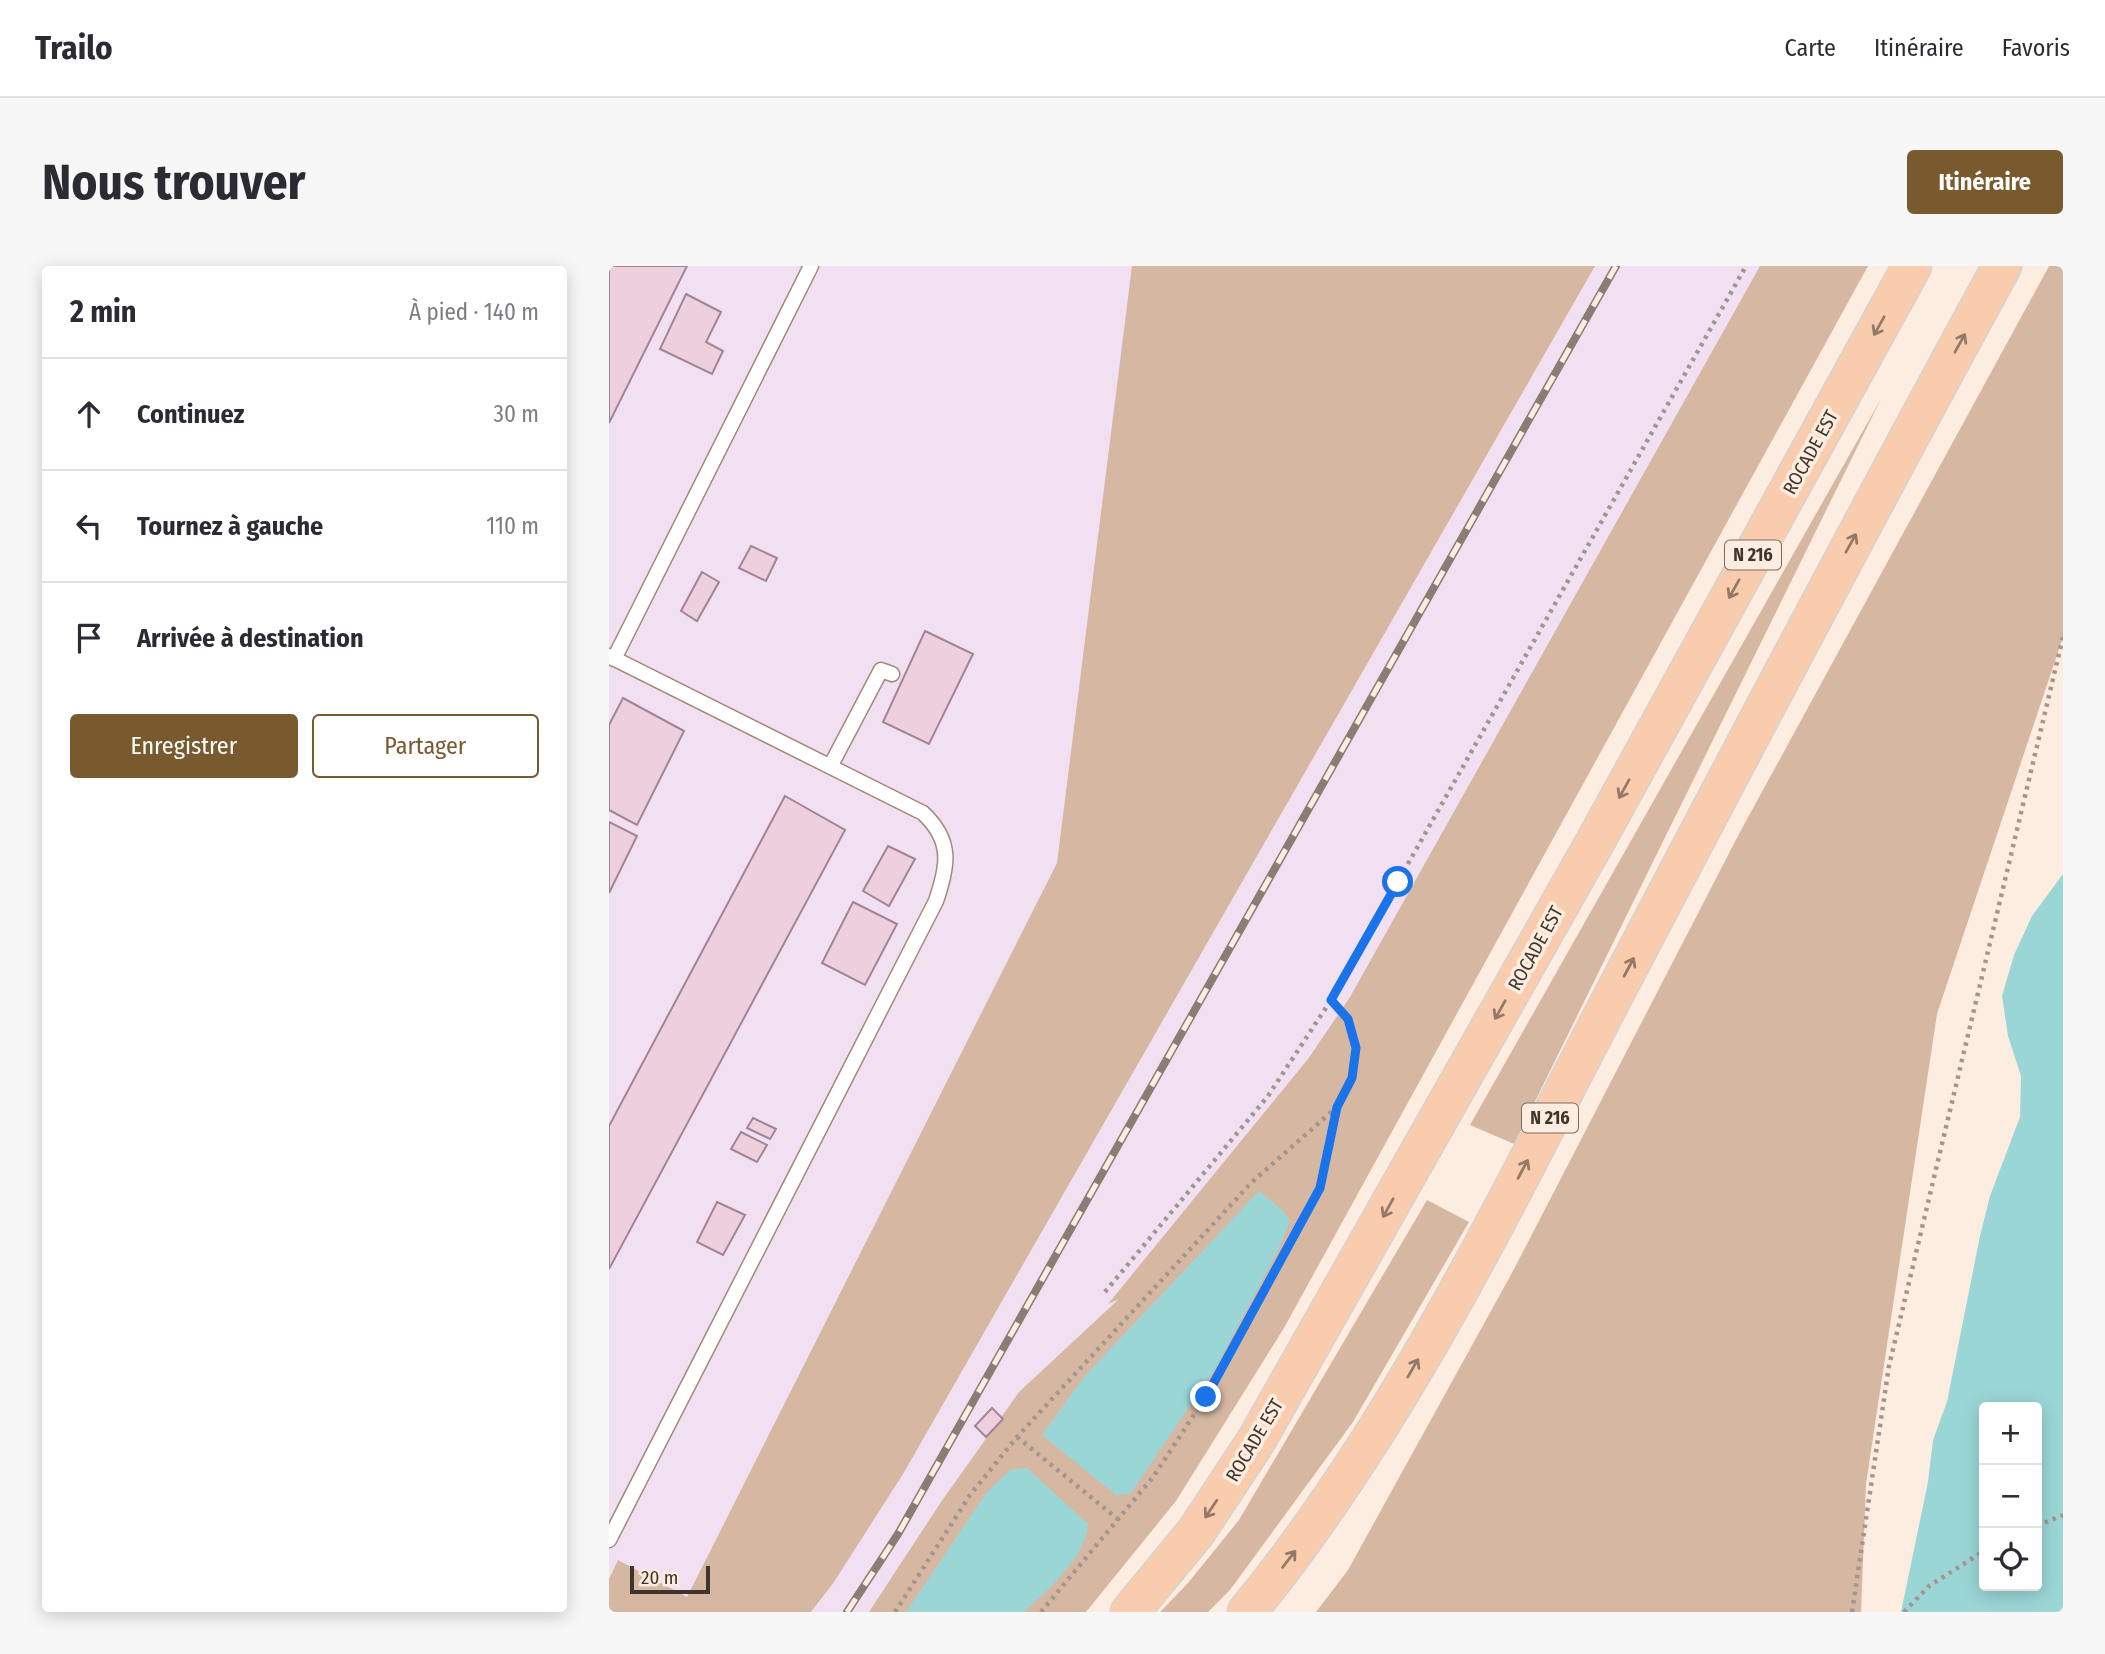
<!DOCTYPE html>
<html lang="fr">
<meta charset="utf-8">
<style>
body{margin:0;font-family:"Fira Sans Condensed",sans-serif;background:#f7f7f7;color:#2b2b33}
.controls{position:absolute;right:21px;bottom:21px;display:grid;overflow:hidden;border-radius:7px;box-shadow:0 4px 18px #0003}
.controls button{width:63px;height:63px;display:grid;place-items:center;padding:0;border:0;border-bottom:2px solid #e1e1e2;background:#fff;color:#2b2b33;font:35px sans-serif}
.scale{position:absolute;left:21px;bottom:18px;width:80px;box-sizing:border-box;padding-left:7px;border:4px solid #40352d;border-top:0;font-size:19px;line-height:24px;white-space:nowrap;color:#40352d;-webkit-text-stroke:5px #fdece0;paint-order:stroke}
.stop{position:absolute;width:21px;height:21px;margin:-16px;border:5px solid #1a73e8;border-radius:50%;background:#fff}
.stop.end{background:#1a73e8;border-color:#fff;box-shadow:0 2px 7px #0008}
.list{margin:0;padding:0;list-style:none}
h2{display:flex;justify-content:space-between;align-items:center;height:91px;margin:0;padding:0 28px;font-size:30px}
h2 small{font-size:23px;font-weight:400;color:#7c7c81}
.list li{display:grid;grid-template-columns:46px 1fr auto;gap:21px;align-items:center;box-sizing:border-box;height:112px;padding:0 28px;border-top:2px solid #e1e1e2}
.list b{display:block;font-size:26px;white-space:nowrap}
.list em{font-size:23px;font-style:normal;color:#7c7c81}
.actions{display:flex;gap:14px;padding:21px 28px}
.actions a{flex:1;padding:16px 0;border:2px solid #785a2e;border-radius:7px;text-align:center;font-size:24px;color:#785a2e}
.actions .main{background:#785a2e;color:#fff}
.icon{flex:none;width:38px;height:38px;fill:none;stroke:currentColor;stroke-width:2;stroke-linecap:round;stroke-linejoin:round}
.map{position:relative;flex:none;width:1454px;height:1346px;overflow:hidden;border-radius:7px}
header{display:flex;align-items:center;gap:42px;box-sizing:border-box;height:98px;padding:0 35px;background:#fff;border-bottom:2px solid #e1e1e2}
header strong{font-size:33px}
nav{display:flex;gap:38px;margin-inline-start:auto;font-size:24px}
.intro{display:flex;align-items:center;justify-content:space-between;box-sizing:border-box;height:168px;padding:0 42px}
h1{margin:0;font-size:49px}
.button{padding:18px 32px;border-radius:7px;background:#785a2e;color:#fff;font-size:24px;font-weight:700}
main{display:flex;gap:42px;padding:0 42px}
aside{flex:1;background:#fff;border-radius:7px;box-shadow:0 4px 18px #0003}
.map>svg:first-child{display:block}
.industrial{fill:#f0e0f2}
.green{fill:#d6b8a2}
.water{fill:#9bd6d7;fill-rule:evenodd}
.building{fill:#eecfde;stroke:#a28594;stroke-width:2}
.lines{fill:none;stroke-linecap:round;stroke-linejoin:round}
.lane-casing{stroke:#a38a78;stroke-width:17}
.highway-casing{stroke:#d5d3d1;stroke-width:41}
.path{stroke:#a4968c;stroke-width:4.5;stroke-dasharray:3.5 5;stroke-linecap:butt}
.lane{stroke:#fff;stroke-width:14}
.highway{stroke:#faccae;stroke-width:38}
.rail-casing{stroke:#8a7d73;stroke-width:8}
.rail{stroke:#fdece0;stroke-width:5;stroke-dasharray:16;stroke-linecap:butt}
.oneway{stroke:#947967}
.route{stroke:#1a73e8;stroke-width:9}
.labels{text-anchor:middle;stroke-width:7;stroke-linejoin:round;paint-order:stroke}
.shield{fill:#fdece0;stroke:#796c63;stroke-width:2}
.shield-label{font-size:18px;font-weight:bold;fill:#40352d}
.street-label{font-size:19px;fill:#40352d;stroke:#fdece0}
</style>
<header>
<strong>Trailo</strong>
<nav><a>Carte</a><a>Itinéraire</a><a>Favoris</a></nav>
</header>
<div class="intro"><h1>Nous trouver</h1><a class="button">Itinéraire</a></div>
<main>
<aside>
<h2>2 min<small>À pied · 140 m</small></h2>
<ul class="list">
<li><svg class="icon" aria-label="ahead" viewBox="0 0 24 24"><path d="M12 20V5M6 11l6-6 6 6"/></svg><div><b>Continuez</b></div><em>30 m</em></li>
<li><svg class="icon" aria-label="left" viewBox="0 0 24 24"><path d="M17 20v-9H6M10 6l-5 5 5 5"/></svg><div><b>Tournez à gauche</b></div><em>110 m</em></li>
<li><svg class="icon" aria-label="arrive" viewBox="0 0 24 24"><path d="M6 21V4h12l-3 4 3 4H6"/></svg><div><b>Arrivée à destination</b></div></li>
</ul>
<div class="actions"><a class="main">Enregistrer</a><a>Partager</a></div>
</aside>
<div class="map">
<svg width="1454" height="1346" viewBox="0 0 1454 1346">
<rect width="100%" height="100%" fill="#fdece0"/>
<path class="industrial" d="M0,0H1209L432,1346H0Z"/>
<path class="green" d="M523,0H986L294,1208L225,1316L202,1346H0V1313L9,1294L78,1331L448,597Z
M1151,0H1259L675,1062L567,1235L477,1346H260L332,1236L410,1126L510,1033L499,1038L699,793L741,731Z
M1440,0H1454V371L1328,748L1257,1218L1252,1346H707L739,1304L904,1005L1131,566Z
M1272,133L905,878L861,859Z
M818,934L860,956L744,1156L621,1324L599,1346H551L579,1317L630,1254Z"/>
<path class="water" d="M1454,608V1346H1292L1319,1216L1324,1174L1338,1136L1371,970L1381,930L1411,851L1412,810L1399,770L1393,730L1405,689L1423,650ZM1428,1141V1320H1375V1141Z
M650,925L673,944L681,955L668,986L607,1101L522,1227L507,1229L433,1169L474,1112Z
M418,1202L479,1258C477,1292 438,1324 415,1346H297L378,1226L401,1204Z"/>
<path class="building" d="M0,0H78L0,157Z
M77,28L112,46L97,76L114,85L103,108L51,83Z
M142,280L168,292L157,315L130,302Z
M93,306L110,316L88,355L72,345Z
M316,365L364,388L320,478L274,456Z
M14,432L75,465L28,559L0,544V459Z
M176,530L236,564L0,1003V860Z
M0,556L28,570L0,627Z
M279,580L306,593L280,640L254,625Z
M244,636L288,658L256,719L213,697Z
M144,852L167,863L161,873L138,862Z
M132,866L158,879L148,896L122,883Z
M108,936L136,949L114,989L88,976Z
M383,1142L394,1153L377,1171L366,1160Z"/>
<g class="lines">
<g class="lane-casing">
<path id="lane" d="M0,390L314,547C344,575 339,600 327,635L0,1274
M5,393L202,0
M222,499L272,404L283,408"/>
</g>
<g class="highway-casing">
<path id="highway" d="M521,1346L587,1266L647,1175L985,578L1303,0
M638,1346C787,1164 891,948 999,740C1129,492 1259,245 1393,0"/>
</g>
<path class="path" d="M496,1026L659,830L722,734
M408,1171L510,1254
M1428,1260L1454,1249
M286,1346L361,1229L408,1171L643,916L728,841
M432,1346L544,1211L610,1111L711,921L728,840L743,812L747,782L739,753L722,734L1137,0
M1243,1346L1280,1100L1454,371
M1295,1346L1320,1320L1375,1285"/>
<use href="#lane" class="lane"/>
<use href="#highway" class="highway"/>
<g class="rail-casing">
<path id="rail" d="M238,1346L289,1268L1007,0"/>
</g>
<use href="#rail" class="rail"/>
</g>
<defs><path id="oneway-shaft" d="M-6 0H5M1.5-3L5.5 0L1.5 3" fill="none" stroke-width="1.6" stroke-linecap="round" stroke-linejoin="round" transform="scale(1.75)"/></defs>
<g class="oneway">
<use href="#oneway-shaft" transform="translate(1270 60) rotate(119)"/>
<use href="#oneway-shaft" transform="translate(1351 77) rotate(-61)"/>
<use href="#oneway-shaft" transform="translate(1242 277) rotate(-61)"/>
<use href="#oneway-shaft" transform="translate(1125 323) rotate(119)"/>
<use href="#oneway-shaft" transform="translate(1015 523) rotate(119)"/>
<use href="#oneway-shaft" transform="translate(1020 701) rotate(-62)"/>
<use href="#oneway-shaft" transform="translate(891 744) rotate(119)"/>
<use href="#oneway-shaft" transform="translate(914 903) rotate(-62)"/>
<use href="#oneway-shaft" transform="translate(779 942) rotate(119)"/>
<use href="#oneway-shaft" transform="translate(804 1102) rotate(-60)"/>
<use href="#oneway-shaft" transform="translate(602 1243) rotate(124)"/>
<use href="#oneway-shaft" transform="translate(680 1293) rotate(-52)"/>
</g>
<g class="lines">
<path class="route" d="M597,1131L711,922L728,841L743,812L747,782L739,753L722,734L789,616"/>
</g>
<g class="labels">
<g class="shield">
<rect x="1116" y="274.5" width="56" height="29" rx="5"/>
<rect x="913" y="837.5" width="56" height="29" rx="5"/>
</g>
<g class="shield-label">
<text x="1144" y="295">N 216</text>
<text x="941" y="858">N 216</text>
</g>
<g class="street-label">
<text transform="translate(1201 186) rotate(-61)" y="7">ROCADE EST</text>
<text transform="translate(926 682) rotate(-61)" y="7">ROCADE EST</text>
<text transform="translate(645 1174) rotate(-59)" y="7">ROCADE EST</text>
</g>
</g>
</svg>
<div class="controls">
<button>+</button>
<button>−</button>
<button><svg class="icon" aria-label="locate" viewBox="0 0 24 24"><circle cx="12" cy="12" r="6"/><path d="M12 2v4M12 18v4M2 12h4M18 12h4"/></svg></button>
</div>
<div class="scale">20 m</div>
<div class="stop" style="left:789px;top:616px"></div>
<div class="stop end" style="left:597px;top:1131px"></div>
</div>
</main>
